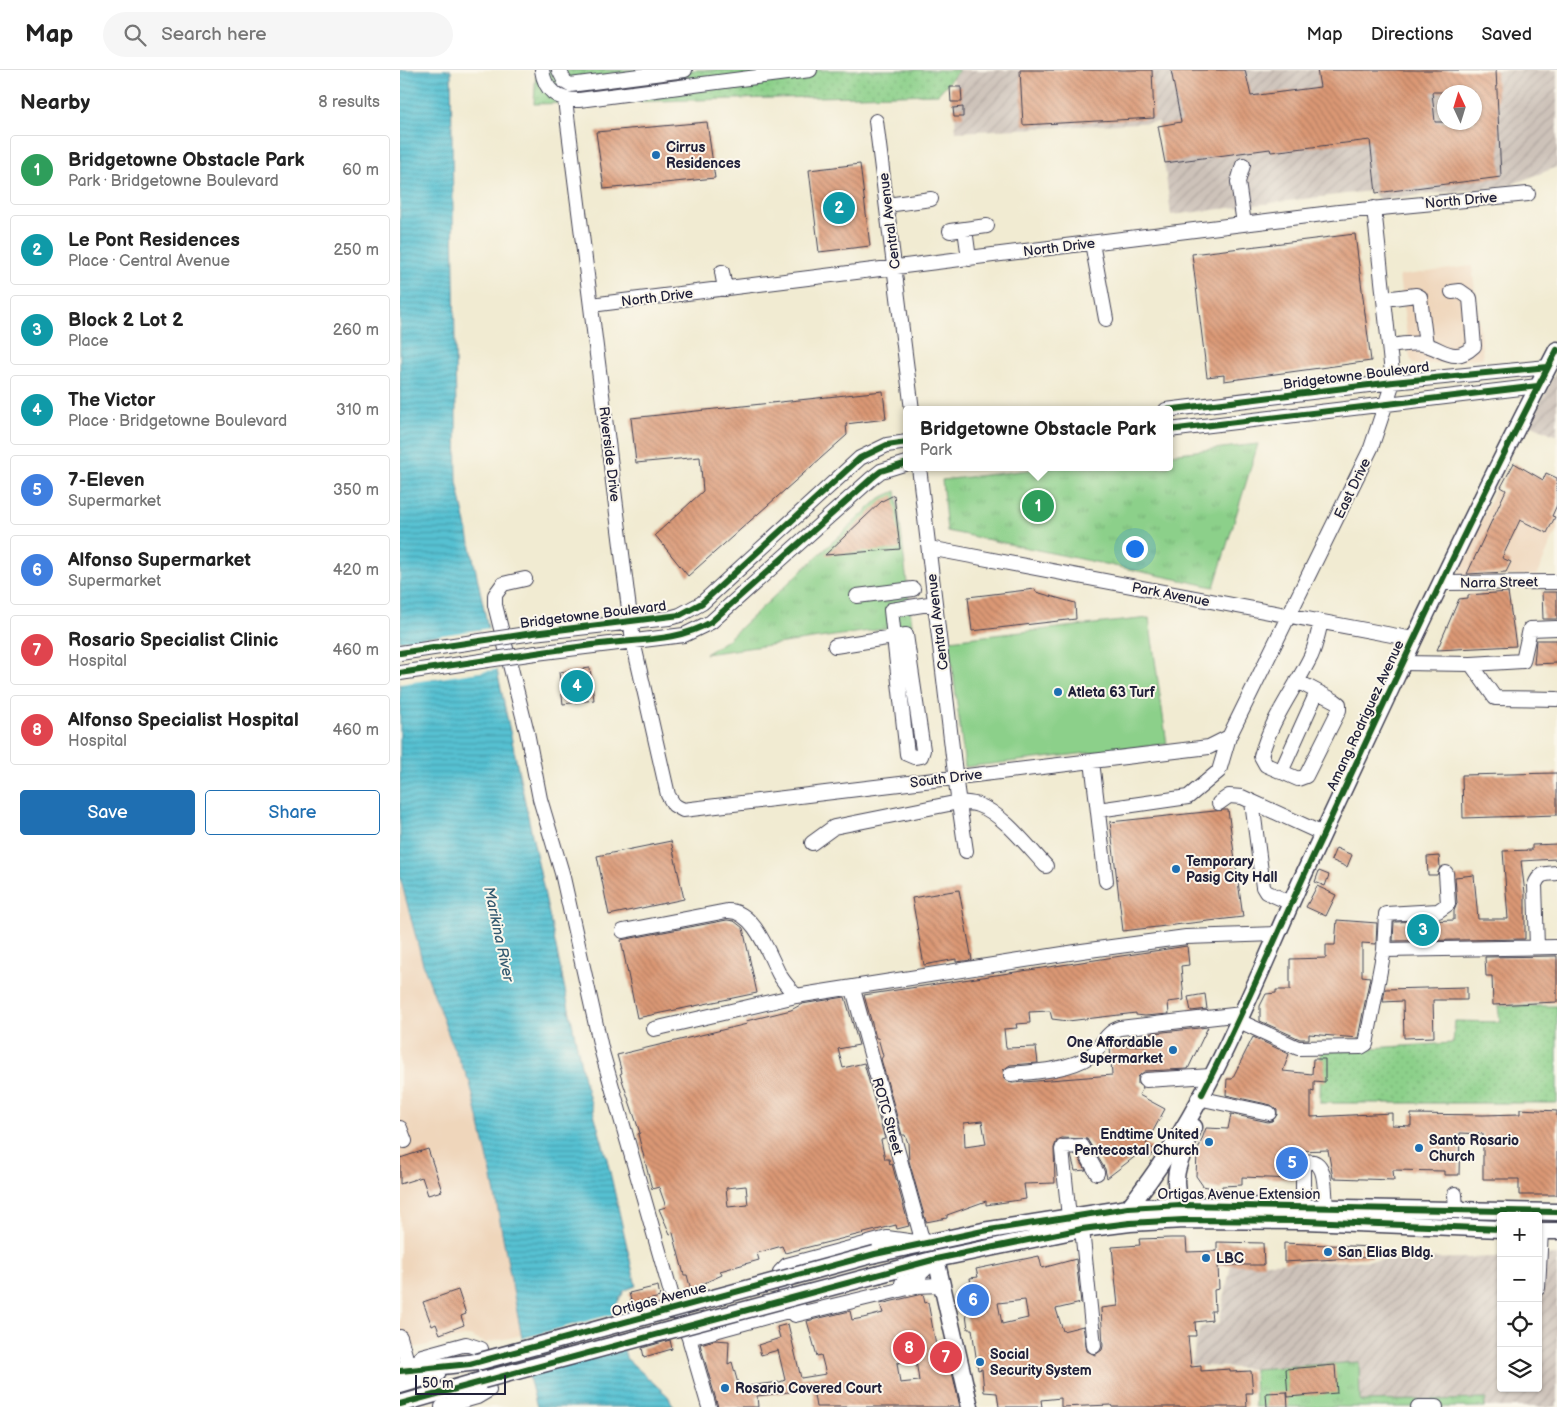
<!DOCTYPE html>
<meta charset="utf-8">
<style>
body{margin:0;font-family:"Balsamiq Sans",sans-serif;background:#f6f6f6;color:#222}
.controls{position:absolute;right:15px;bottom:15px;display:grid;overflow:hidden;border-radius:5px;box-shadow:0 1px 4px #0004}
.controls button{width:45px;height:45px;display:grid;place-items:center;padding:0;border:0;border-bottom:1px solid #e0e0e0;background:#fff;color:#222;font:25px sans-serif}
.compass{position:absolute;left:1037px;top:15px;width:45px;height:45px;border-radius:50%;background:#fff;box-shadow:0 1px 4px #0004;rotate:356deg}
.scale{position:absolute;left:15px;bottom:12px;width:91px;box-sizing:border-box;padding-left:5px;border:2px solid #22223b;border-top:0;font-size:14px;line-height:18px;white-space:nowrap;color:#22223b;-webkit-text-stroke:4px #fbf7ec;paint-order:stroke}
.you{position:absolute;left:734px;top:478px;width:18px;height:18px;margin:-12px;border:4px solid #fff;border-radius:50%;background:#1a73e8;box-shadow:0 0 0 8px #1a73e833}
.badge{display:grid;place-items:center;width:32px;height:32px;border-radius:50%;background:#1f6fb2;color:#fff;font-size:16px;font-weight:700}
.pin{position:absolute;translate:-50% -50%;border:2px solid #fff;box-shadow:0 1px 5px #0006}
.popup{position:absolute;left:503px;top:336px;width:270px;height:65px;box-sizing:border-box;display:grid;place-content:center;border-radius:5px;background:#fff;filter:drop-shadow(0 1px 4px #0005);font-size:16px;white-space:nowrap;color:#767676}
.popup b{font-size:19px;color:#222}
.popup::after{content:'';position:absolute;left:50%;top:100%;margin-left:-10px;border:10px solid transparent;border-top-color:#fff}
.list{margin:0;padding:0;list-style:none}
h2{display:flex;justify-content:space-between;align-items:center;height:65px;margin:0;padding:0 20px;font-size:21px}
h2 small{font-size:16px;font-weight:400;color:#767676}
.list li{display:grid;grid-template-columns:32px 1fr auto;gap:15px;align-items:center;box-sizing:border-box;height:70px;margin:0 10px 10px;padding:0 10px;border:1px solid #e0e0e0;border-radius:5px}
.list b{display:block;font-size:19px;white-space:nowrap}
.list p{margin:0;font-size:16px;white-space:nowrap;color:#767676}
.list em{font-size:16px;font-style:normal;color:#767676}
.actions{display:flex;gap:10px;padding:15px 20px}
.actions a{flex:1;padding:11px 0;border:1px solid #1f6fb2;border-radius:5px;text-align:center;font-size:18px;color:#1f6fb2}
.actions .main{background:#1f6fb2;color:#fff}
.icon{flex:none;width:28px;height:28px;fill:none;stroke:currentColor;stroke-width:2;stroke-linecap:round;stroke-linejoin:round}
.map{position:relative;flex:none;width:1157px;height:1337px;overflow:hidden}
header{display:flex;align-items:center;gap:30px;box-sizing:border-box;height:70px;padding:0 25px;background:#fff;border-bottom:1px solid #e0e0e0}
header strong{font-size:24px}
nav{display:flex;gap:28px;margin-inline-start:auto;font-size:18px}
.search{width:350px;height:45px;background:#f6f6f6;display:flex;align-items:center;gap:12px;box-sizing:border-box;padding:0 18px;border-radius:28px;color:#767676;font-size:19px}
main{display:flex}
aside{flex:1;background:#fff}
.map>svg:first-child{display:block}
.built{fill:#efd6bb}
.industrial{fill:url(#industrial-furrows);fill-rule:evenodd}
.grass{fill:url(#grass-dots);stroke:#577962}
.park{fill:url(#park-tufts);stroke:#577962}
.garden{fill:#8cd08a;stroke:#577962}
.water{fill:url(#water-rules);stroke:#3c7286}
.pier{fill:#f1ebd2}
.building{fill:url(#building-back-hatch);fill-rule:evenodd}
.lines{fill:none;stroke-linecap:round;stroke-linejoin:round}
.minor-casing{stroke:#414052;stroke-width:16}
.major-casing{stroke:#414052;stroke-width:19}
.minor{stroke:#fff;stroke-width:14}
.major{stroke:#fff;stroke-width:16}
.minor-bridge-casing{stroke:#414052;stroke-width:16;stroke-linecap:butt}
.major-bridge-casing{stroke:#414052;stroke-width:19;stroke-linecap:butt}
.minor-bridge{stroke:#fff;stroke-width:14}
.major-bridge{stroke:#fff;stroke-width:16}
.cycleway-casing{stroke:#fbf7ec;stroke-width:9}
.cycleway{stroke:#1b5e20;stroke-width:6}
.poi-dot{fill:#1f6fb2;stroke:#fbf7ec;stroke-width:2}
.labels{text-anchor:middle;stroke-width:4;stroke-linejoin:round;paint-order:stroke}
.poi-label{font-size:14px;font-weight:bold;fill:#22223b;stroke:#fbf7ec;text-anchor:start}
.street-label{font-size:14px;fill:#22223b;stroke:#fbf7ec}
.water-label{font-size:15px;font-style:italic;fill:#345a70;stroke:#fbf7ec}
</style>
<header>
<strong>Map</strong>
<div class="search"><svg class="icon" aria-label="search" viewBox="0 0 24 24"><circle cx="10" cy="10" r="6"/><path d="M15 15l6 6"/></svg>Search here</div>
<nav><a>Map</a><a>Directions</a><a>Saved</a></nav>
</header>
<main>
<aside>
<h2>Nearby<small>8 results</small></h2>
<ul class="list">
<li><span class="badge" style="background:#2e9e5b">1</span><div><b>Bridgetowne Obstacle Park</b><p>Park · Bridgetowne Boulevard</p></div><em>60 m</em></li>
<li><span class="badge" style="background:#0f9aa8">2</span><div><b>Le Pont Residences</b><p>Place · Central Avenue</p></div><em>250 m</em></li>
<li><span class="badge" style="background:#0f9aa8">3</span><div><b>Block 2 Lot 2</b><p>Place</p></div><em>260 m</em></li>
<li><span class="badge" style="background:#0f9aa8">4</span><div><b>The Victor</b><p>Place · Bridgetowne Boulevard</p></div><em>310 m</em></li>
<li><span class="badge" style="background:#3f7fe0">5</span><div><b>7-Eleven</b><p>Supermarket</p></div><em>350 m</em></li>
<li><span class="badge" style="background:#3f7fe0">6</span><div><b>Alfonso Supermarket</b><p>Supermarket</p></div><em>420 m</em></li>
<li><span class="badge" style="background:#e0444e">7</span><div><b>Rosario Specialist Clinic</b><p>Hospital</p></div><em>460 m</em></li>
<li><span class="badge" style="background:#e0444e">8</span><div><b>Alfonso Specialist Hospital</b><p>Hospital</p></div><em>460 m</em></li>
</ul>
<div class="actions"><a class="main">Save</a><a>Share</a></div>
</aside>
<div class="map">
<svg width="1157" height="1337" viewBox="0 0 1157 1337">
<defs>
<pattern id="industrial-furrows" width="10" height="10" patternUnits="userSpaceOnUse" patternTransform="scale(1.25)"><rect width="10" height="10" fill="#cdc2b9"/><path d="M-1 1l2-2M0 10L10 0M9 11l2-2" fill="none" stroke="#b0a6a0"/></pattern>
<pattern id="grass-dots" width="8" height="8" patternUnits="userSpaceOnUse" patternTransform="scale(1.25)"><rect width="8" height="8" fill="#8cd08a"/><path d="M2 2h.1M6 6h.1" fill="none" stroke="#78b278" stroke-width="1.8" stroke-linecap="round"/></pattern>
<pattern id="park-tufts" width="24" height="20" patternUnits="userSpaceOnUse" patternTransform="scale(1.25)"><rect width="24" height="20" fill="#8cd08a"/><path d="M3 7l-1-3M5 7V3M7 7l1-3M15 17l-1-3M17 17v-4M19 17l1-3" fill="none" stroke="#78b278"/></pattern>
<pattern id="water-rules" width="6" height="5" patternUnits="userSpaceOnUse" patternTransform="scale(1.25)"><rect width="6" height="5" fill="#56c1d2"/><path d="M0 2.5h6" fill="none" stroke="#479cac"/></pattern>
<pattern id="building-back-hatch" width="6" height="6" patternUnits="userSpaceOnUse" patternTransform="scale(1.25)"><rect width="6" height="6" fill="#db9875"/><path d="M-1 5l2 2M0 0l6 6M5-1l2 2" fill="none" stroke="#b17c61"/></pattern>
</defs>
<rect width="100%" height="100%" fill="#fbf7ec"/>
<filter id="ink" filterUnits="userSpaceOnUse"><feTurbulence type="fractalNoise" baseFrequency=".02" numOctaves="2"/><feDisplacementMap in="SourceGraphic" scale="10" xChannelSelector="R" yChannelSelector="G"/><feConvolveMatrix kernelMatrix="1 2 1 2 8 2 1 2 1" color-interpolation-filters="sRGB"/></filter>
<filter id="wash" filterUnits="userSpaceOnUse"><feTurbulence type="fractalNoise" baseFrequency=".0096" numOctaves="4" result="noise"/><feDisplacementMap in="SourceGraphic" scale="20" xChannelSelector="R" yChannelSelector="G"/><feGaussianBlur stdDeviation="1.12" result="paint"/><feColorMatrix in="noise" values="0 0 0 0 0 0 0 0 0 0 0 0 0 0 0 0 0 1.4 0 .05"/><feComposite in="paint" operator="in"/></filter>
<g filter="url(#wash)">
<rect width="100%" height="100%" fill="#f1ebd2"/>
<path class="built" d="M1072,196L1083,288L1017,295L1013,293L1010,288L999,206Z
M1095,420L1157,438V459L1137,505L1057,507Z
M0,807L23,894L53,977L70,1013L90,1098L122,1265L86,1273L69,1266L0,1281Z"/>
<path class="industrial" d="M560,0H1157V97L1107,116L980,129L970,121L771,145L759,52L556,62L553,8ZM1044,22H1074V52H1044Z
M1157,300V366L1130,354Z
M1157,1185V1337H1084L1085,1329L960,1331L959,1293L854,1299L791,1295L800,1257L819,1254L831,1194L1101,1187V1318H1138V1186Z"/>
<path class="grass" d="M136,0H559L538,24L134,34Z
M1098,936H1157V1033H920L921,981L1053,973L1055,951L1100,952Z"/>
<path class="park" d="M858,374L814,517L547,461L542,410L654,397H769V384Z
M496,421L512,555L305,584L327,570L480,428Z
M959,1292L960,1331L1086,1329L1084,1337H855L854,1299Z"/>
<path class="garden" d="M749,548L767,674L565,697L549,570Z"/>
<path class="water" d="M0,0H51L57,412L184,1009L207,1089L236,1216L225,1220L214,1238L226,1288L268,1326L274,1337H137L130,1311L90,1098L70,1013L53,977L23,894L0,807Z"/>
<path class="pier" d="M91,558L100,599L0,614V571Z
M218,1243L226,1278L126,1305L120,1269Z"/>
<g id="blocks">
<path class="building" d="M620,0H752L754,48L623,55Z
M771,0H845L851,26L920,17L917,0H1096L1101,107L976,123L970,70L871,82L870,79L765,93L758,56L781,52ZM1032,22H1074V52H1035Z
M550,17H561L562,32H551Z
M563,37V47H554L553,38Z
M307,52L315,108L204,119L196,62Z
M460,94L470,176L419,182L409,100Z
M955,164L971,291L824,311V305L807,307L792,184Z
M483,321L486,349L446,354L447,365L288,506L255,465L303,421L300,387L236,393L231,348Z
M1114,393L1143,410L1146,403L1157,408V435L1152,446L1155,447L1147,463L1120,450L1102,488L1111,492L1106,502L1067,504L1106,420L1101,417Z
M494,425L500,479L425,485L482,431Z
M635,519L636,522L675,533L676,549L572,561L568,527Z
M1108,522L1116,576L1037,580L1059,529L1068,528V525Z
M1142,522H1157V549H1143Z
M1136,570H1157V593L1134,594Z
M190,598L194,630L163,634L159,602Z
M1157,703V745L1063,748L1062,705Z
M824,740H828L843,847L723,861L710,752Z
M271,771L284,829L209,845L197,786Z
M1157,774V789L1121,791L1125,823V869L993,871L994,852L1054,850V841L1057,833L1055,807L1074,805L1078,849H1108L1103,781L1132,780V775Z
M936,778L952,785L947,797L931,790Z
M1039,786L1040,797L1037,805H1028L1027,787Z
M919,801L929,805L925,816L915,812Z
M917,816L936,825L926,846L906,837Z
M559,820L572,890L556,892V889L524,895L512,828Z
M327,850L334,851L343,858L357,923L237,948L221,870Z
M937,850L977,853L976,874L962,873V906L970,907L958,968L909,964V969H900L860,951V936L866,924L876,923V920H890V889L926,888V875H935Z
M787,876L789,895L781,896L784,930L768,932L769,944L745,946L736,945V943L668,951L652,949L650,941L629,942L630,953L616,954L617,958L604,959L606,978L636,977L638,993L610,995L603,1000L604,1009L612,1013L712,1005L710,977L748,975L746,964L808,957L788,999L745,1001L738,1007V1014L743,1018L739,1025L765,1039L746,1074L755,1080L750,1088L741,1082L707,1108L705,1099L687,1069L662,1068L657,1070L654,1078L655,1113L624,1114L626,1129L586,1135V1131L547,1145V1148L526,1152L509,1091L508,1073L505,1065H502L481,989L483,986L478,968H476L464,925ZM582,1051L586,1074L565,1077L564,1053Z
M1157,886V932L1093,935L1092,906H1086L1085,887Z
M1067,917V930H1033L1034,967L1004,968L1003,931L983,932L985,919Z
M805,924L807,939L791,941L788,927Z
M445,927L459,975L438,979L443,998L464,993L485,1069L481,1070L485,1089H489L490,1095L492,1094L509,1156L497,1159L496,1155L385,1183L382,1176L357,1183L359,1190L320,1201L322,1205L302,1214V1216L291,1220L287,1205H284L273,1163L270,1164L259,1139L266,1137L259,1117L252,1119L238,1064L240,1063L220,1004L222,1003L217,985L347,954L346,951L391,940L402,934ZM346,1116L348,1135L328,1137L326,1118Z
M853,967L889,984L883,1001L912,1004L913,989H925V1012L914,1011V1022L911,1021V1047L992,1043V1055L1011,1056V1044L1083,1045L1120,1044V1039L1157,1041V1125H1119V1109H1083V1064L1060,1063L1059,1105H1044V1101L993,1100L994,1110L933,1108L928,1080L897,1081L894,1109L842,1107V1115L822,1116V1120L803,1116L796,1106L797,1083L806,1058L828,1059L831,1044L868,1052L872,1051L877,1045V1040L871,1035L826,1025L827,1009H832Z
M28,1079L42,1121L28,1125L22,1107L0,1114V1088Z
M671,1085H677L686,1100L675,1101Z
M771,1168H786L787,1182L817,1181V1172L863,1173L864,1195H818L819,1219L814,1220L815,1241H811L812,1250L795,1252L796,1266H788L791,1297L801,1296V1301L830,1299V1302L851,1301L853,1323H846L847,1337H712L711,1335L661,1337V1328L641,1330L642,1337H599L597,1323L584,1322L582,1299L578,1300L572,1259H568L566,1244L575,1242L570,1208L578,1207L576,1199L639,1186L642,1198L676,1189L681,1233L656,1239L663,1261L683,1256L687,1281L695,1285L702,1280L703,1276L701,1238L718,1236L712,1177L740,1175L739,1169ZM625,1230L628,1248L602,1254L598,1233Z
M884,1173L973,1177L972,1187L884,1192Z
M258,1216L260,1227L232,1234L229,1223Z
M58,1220L66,1244L61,1246L64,1255L40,1264L36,1254L32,1256L23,1232Z
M523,1224L525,1233L528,1232L537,1281L547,1280L560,1337H416L413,1319L357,1326L358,1337H318L300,1274L315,1270L329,1271L328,1294L332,1292L339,1317L380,1312L385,1310L378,1280L361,1285L358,1275L380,1268L377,1257L388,1254L401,1308L426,1304L421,1285L417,1286L407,1251L450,1241L452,1250L463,1248L483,1243L480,1234ZM516,1290L519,1311L500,1313L497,1293Z
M270,1270L272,1279L244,1287L242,1278Z
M935,1295L937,1323L888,1327L886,1299Z
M887,1322L888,1337H867L866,1323Z"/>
</g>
</g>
<g filter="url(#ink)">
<use href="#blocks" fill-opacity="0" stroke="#414052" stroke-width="1"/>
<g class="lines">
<g class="minor-casing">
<path id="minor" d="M142,0C145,22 159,30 179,30L410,0
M159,0L165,12L170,15L285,0
M165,30L233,571L268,725L274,735L283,740L809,677L829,667L971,378L993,312L974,138
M476,51L512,340
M843,95L838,112L844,154
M487,135L531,129
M565,159L569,189
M550,161L587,156
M692,173L706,249
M322,202L325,219
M985,229L1016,225L1020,227L1026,275
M191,235L939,142L1128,124
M990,276C1000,275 1013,272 1022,274C1042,277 1053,296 1074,276L1070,228L1060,221L1052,222
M766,340L993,312L1148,297
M769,360L1138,316
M519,397L557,720L566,781
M529,478L1013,569
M125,509L103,514L95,525V535L127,662L140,729L162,803L202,982L271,1223L289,1268L309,1337
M1042,513L1157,512
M457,526L513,519
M133,563L269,548L280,545L302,533L460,388L487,375L507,372
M435,576L506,565L523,680L521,686L514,687L507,684L491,540L535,533
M136,583L284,565L311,552L472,408L481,401L507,393
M1002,593L1071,594L1123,591L1130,559L1157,558
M1071,594L1095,628L1157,629
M897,611L935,631L939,634V640L906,706L898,709L866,695L861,686C871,649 895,619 911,586C916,575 918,563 921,552
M692,691L706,811
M881,702L917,622
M852,732L863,817L866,822L891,833
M819,733L829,726L842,727L923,764
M698,740L788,727L819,701L829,667
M412,773L434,757L559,732C565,733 572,733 578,735C602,743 629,778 646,796
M223,861L327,841C354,839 369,885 379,904C384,913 390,919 396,926
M1137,877L1135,815C1139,803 1145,804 1157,803
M984,880L1157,877
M453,919L523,1173L487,1168L387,1195L380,1202L391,1240L395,1245L516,1216L541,1215
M839,951L898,978L961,977L966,974L984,880L986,844L1038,841L1048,834L1046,803
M254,959L396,926L682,881L786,867L877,864
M611,1004C634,1002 670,1000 690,986C702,978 704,963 720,958L842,944
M746,1010L811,1006
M798,1028L869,1043
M0,1058L5,1071
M1055,1124L1056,1140
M903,1137V1098L906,1092C928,1087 924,1122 926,1137
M669,1147L662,1080L663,1077L682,1076L697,1103
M682,1159L694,1276
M502,1213L514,1210L536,1189
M1138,1218L1141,1161
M0,1267L9,1299
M289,1268L399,1238
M9,1299L22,1286L66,1274L81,1279L89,1320L77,1327L42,1337
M1018,1337H1036"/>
</g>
<g class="major-casing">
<path id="major" d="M781,1135C768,1103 783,1086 794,1057
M728,1138C808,1041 853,915 905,802C987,626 1068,451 1157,280
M1138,1161H1157
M475,1184L583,1161L728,1138L781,1135L1157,1142
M536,1189L570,1337
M480,1204L536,1189L682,1159L730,1153L784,1150L906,1151L1101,1159
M0,1301L77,1292
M0,1315L37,1304
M0,1334L83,1310"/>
</g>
<use href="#minor" class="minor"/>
<use href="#major" class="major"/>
<g class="minor-bridge-casing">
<path id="minor-bridge" d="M0,583L133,563
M0,603L136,583"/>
</g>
<g class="major-bridge-casing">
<path id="major-bridge" d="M77,1292L475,1184
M83,1310L480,1204"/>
</g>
<use href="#minor-bridge" class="minor-bridge"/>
<use href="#major-bridge" class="major-bridge"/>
<g class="cycleway-casing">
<path id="cycleway" d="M766,340L993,312L1148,297
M769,360L1138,316
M0,583L133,563L280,545L302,533L460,388L487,375L507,372
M0,603C67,593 133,583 200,574C238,569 277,572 311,552L472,408L481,401L507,393
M802,1024C846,939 882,851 923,765C998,602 1074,439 1157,280
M0,1301L70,1294L475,1184L583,1161L728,1138L781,1135L1157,1142
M0,1334L536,1189L682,1159L730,1153L784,1150L906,1151L1101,1159"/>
</g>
<use href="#cycleway" class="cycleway"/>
</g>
</g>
<g class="poi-dot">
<circle cx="256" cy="85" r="5"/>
<circle cx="658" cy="622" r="5"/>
<circle cx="776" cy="799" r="5"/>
<circle cx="773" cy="980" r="5"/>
<circle cx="809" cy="1072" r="5"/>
<circle cx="1019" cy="1078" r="5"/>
<circle cx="928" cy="1182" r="5"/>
<circle cx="806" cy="1188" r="5"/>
<circle cx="580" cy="1292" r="5"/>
<circle cx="325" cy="1318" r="5"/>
</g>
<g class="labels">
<g class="poi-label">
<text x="266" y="82">Cirrus<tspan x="266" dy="16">Residences</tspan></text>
<text x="668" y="627">Atleta 63 Turf</text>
<text x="786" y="796">Temporary<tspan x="786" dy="16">Pasig City Hall</tspan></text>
<text x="763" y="977" text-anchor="end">One Affordable<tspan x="763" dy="16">Supermarket</tspan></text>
<text x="799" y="1069" text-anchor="end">Endtime United<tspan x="799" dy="16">Pentecostal Church</tspan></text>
<text x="1029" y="1075">Santo Rosario<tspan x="1029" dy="16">Church</tspan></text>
<text x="938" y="1187">San Elias Bldg.</text>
<text x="816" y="1193">LBC</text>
<text x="590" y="1289">Social<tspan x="590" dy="16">Security System</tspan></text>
<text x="335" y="1323">Rosario Covered Court</text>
</g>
<g class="street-label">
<text transform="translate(1061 130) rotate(-5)" y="5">North Drive</text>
<text transform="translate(489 151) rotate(-97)" y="5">Central Avenue</text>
<text transform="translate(659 177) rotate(-7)" y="5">North Drive</text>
<text transform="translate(257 227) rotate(-7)" y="5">North Drive</text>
<text transform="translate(956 305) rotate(-7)" y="5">Bridgetowne Boulevard</text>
<text transform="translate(210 384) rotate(83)" y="5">Riverside Drive</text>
<text transform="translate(952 418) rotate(-64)" y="5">East Drive</text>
<text transform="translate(1099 512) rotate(-1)" y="5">Narra Street</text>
<text transform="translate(771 524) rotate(11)" y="5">Park Avenue</text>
<text transform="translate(193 544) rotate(-7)" y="5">Bridgetowne Boulevard</text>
<text transform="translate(537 552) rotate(-97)" y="5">Central Avenue</text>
<text transform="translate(965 645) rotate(-65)" y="5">Amang Rodriguez Avenue</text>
<text transform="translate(546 708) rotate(-7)" y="5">South Drive</text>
<text transform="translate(488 1046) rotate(74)" y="5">ROTC Street</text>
<text x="839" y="1129">Ortigas Avenue Extension</text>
<text transform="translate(259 1229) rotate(-15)" y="5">Ortigas Avenue</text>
</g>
<g class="water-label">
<text transform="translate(99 864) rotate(78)" y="5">Marikina River</text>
</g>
</g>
</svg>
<div class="controls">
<button>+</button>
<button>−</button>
<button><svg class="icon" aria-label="locate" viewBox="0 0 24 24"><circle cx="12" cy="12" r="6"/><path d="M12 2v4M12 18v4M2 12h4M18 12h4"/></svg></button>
<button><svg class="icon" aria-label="layers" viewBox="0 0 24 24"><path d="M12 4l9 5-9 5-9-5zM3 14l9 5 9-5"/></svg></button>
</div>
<svg class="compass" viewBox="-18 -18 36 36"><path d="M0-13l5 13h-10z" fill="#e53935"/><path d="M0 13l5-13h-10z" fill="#767676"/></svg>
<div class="scale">50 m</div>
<div class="you"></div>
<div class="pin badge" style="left:638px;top:436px;background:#2e9e5b">1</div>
<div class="popup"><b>Bridgetowne Obstacle Park</b>Park</div>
<div class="pin badge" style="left:439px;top:138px;background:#0f9aa8">2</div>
<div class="pin badge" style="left:1023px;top:860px;background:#0f9aa8">3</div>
<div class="pin badge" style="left:177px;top:616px;background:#0f9aa8">4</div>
<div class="pin badge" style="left:892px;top:1093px;background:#3f7fe0">5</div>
<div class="pin badge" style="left:573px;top:1230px;background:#3f7fe0">6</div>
<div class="pin badge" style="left:546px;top:1287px;background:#e0444e">7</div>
<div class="pin badge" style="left:509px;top:1278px;background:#e0444e">8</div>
</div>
</main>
